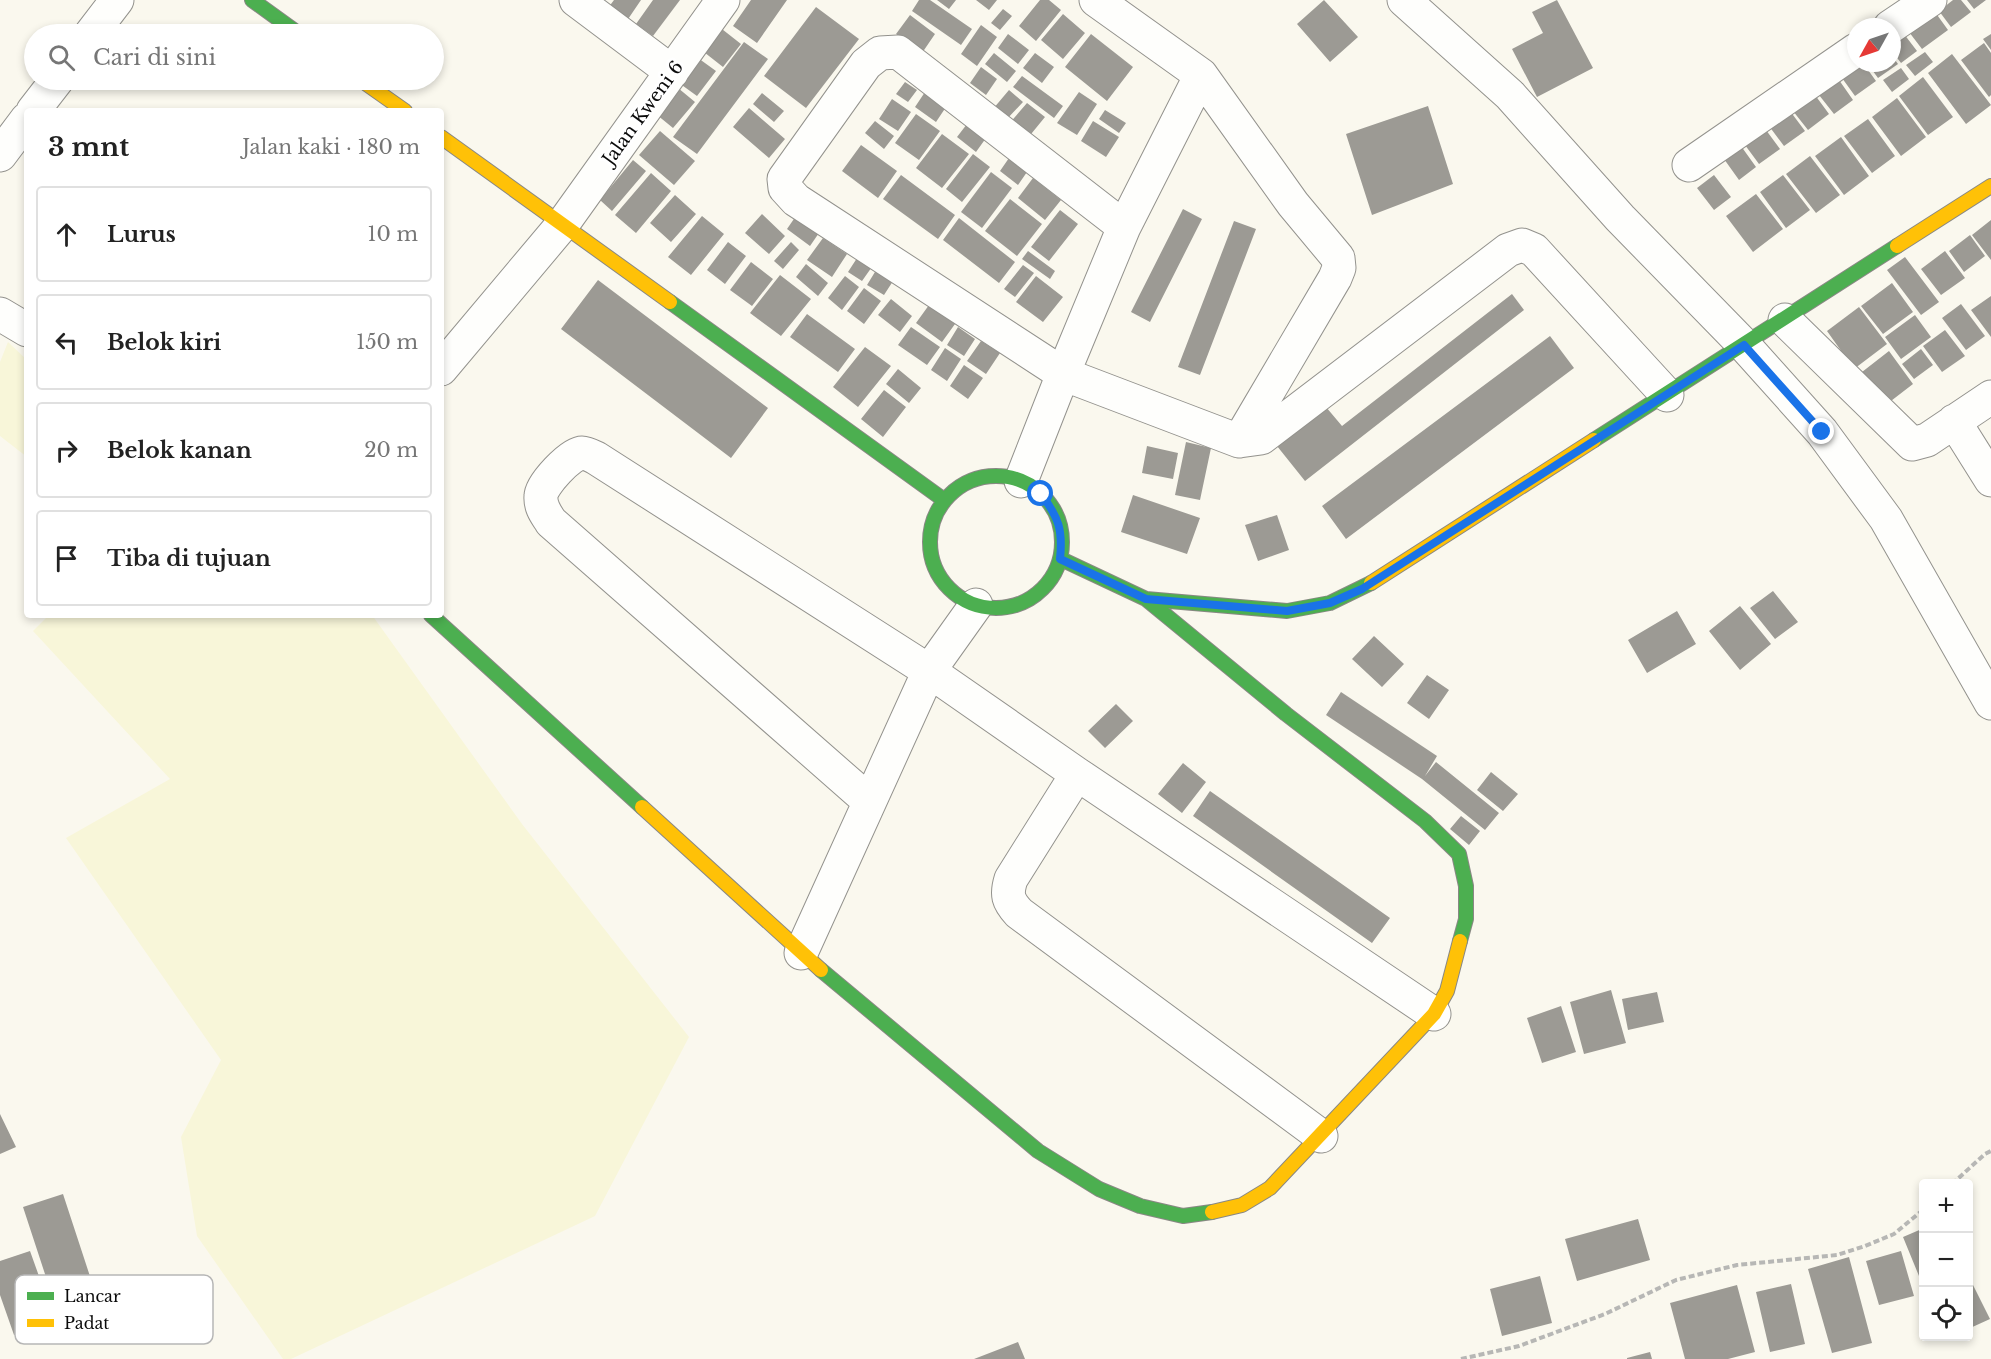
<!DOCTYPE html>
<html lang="id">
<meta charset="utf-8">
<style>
body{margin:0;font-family:"Libre Baskerville",serif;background:#f2f2f2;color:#222}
.controls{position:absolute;right:18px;bottom:18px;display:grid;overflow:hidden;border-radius:6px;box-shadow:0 3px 9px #0003}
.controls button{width:54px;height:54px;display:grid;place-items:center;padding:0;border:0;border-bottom:2px solid #e0e0e0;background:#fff;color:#222;font:30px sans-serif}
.compass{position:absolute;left:1847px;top:18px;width:54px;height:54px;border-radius:50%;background:#fff;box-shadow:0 3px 9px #0003;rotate:230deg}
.stop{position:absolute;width:18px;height:18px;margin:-14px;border:4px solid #1a73e8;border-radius:50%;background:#fff}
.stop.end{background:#1a73e8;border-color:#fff;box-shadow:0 2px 6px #0008}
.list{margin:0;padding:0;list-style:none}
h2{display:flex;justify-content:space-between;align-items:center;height:78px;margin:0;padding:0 24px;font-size:26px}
h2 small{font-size:20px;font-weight:400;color:#767676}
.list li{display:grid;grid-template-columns:39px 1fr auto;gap:18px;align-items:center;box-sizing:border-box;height:96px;margin:0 12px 12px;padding:0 12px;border:2px solid #e0e0e0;border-radius:6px}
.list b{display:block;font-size:22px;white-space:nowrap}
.list em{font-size:20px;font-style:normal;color:#767676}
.icon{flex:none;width:33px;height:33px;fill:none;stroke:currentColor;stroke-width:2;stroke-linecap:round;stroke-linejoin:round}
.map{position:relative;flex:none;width:1991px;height:1359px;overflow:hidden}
.search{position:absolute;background:#fff;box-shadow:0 3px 9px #0003;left:24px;top:24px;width:420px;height:66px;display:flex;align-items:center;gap:15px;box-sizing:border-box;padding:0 21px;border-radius:33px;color:#767676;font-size:22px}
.panel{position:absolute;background:#fff;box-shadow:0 3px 9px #0003;left:24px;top:108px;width:420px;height:510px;border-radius:6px}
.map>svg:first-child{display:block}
.farmland{fill:#f8f6d9}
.building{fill:#9c9a94}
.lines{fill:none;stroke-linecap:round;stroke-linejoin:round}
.street-casing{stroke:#93928d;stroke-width:35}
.fast-casing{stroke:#898884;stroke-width:16}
.slow-casing{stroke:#898884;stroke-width:16}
.path{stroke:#b7b7b5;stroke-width:4;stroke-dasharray:6 3;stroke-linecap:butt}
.street{stroke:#fefefc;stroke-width:33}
.fast{stroke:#4caf50;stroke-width:14}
.slow{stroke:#ffc107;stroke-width:14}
.route{stroke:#1a73e8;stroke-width:8}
.labels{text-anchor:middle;stroke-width:6;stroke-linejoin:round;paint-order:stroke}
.street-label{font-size:18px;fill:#0b0b0b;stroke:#fff}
.key{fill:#fff;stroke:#b6b6b6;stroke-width:1.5}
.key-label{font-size:16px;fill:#0b0b0b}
</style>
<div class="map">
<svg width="1991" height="1359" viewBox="0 0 1991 1359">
<rect width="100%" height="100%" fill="#faf8ee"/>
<path class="farmland" d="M8,342L27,360V457L0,436V362Z
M49,615H372L522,824L689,1037L595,1216L291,1359H283L197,1236L181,1137L221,1060L66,838L170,779L33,631Z"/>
<path class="building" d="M614,0H641L624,25L605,12Z
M653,0H680L653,36L636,24Z
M751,0H787L757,43L733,26Z
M919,0H930L972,29L961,45L912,11Z
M937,0H956L949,9Z
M976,0H997L989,10Z
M1040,0H1049L1061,10L1036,41L1019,26Z
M1324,0L1358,37L1330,62L1297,24Z
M1557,0L1593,68L1537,97L1512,49L1543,33L1532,12Z
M1953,0H1961L1971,12L1951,27L1939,11Z
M1967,0H1986L1974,9Z
M816,7L859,39L806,108L764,76Z
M1003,9L1012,16L1000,30L991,23Z
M1935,12L1948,30L1922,49L1909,32Z
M1063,14L1085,33L1063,59L1041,40Z
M910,15L935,34L922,53L896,34Z
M713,22L741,44L723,67L695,45Z
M981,25L997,37L977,66L961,54Z
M1008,34L1029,50L1018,64L998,48Z
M1091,34L1133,67L1107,101L1065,67Z
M1904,34L1917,51L1901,63L1892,51V43Z
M1991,34V50L1983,39Z
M744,42L768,59L697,154L673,137Z
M1984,43L1991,53V95L1989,97L1961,60Z
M1925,52L1933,62L1915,76L1906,65Z
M994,53L1016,71L1007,82L985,64Z
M1035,53L1054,67L1042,83L1023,68Z
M1952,54L1991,105L1966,124L1928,73Z
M1892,56L1898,64L1878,78L1867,63H1892Z
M698,58L716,71L697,96L679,83Z
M1863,63L1876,81L1855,96L1842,78Z
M981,67L997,79L986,95L970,83Z
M1901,68L1909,79L1892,92L1883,80Z
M1022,76L1063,106L1054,118L1013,87Z
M1923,77L1953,117L1928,135L1899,96Z
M1839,80L1853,100L1834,114L1819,95Z
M905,82L917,90L908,102L896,94Z
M672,83L695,102L673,128L651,110Z
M1009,90L1023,102L1006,120L993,109Z
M925,92L946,107L936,122L915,107Z
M1079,92L1097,104L1077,135L1057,123Z
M762,93L784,111L774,122L753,104Z
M1815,95L1829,114L1808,130L1793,111Z
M1897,98L1926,137L1901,156L1872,117Z
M892,99L911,112L898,131L879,119Z
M1027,103L1045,117L1027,139L1008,125Z
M1428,106L1453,184L1372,215L1346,134Z
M749,108L785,139L769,158L733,127Z
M1105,110L1126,123L1119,133L1099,119Z
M1790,111L1805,131L1784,146L1769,126Z
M916,114L940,131L919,160L895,143Z
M1868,119L1895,156L1872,173L1844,136Z
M875,121L894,136L884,149L865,133Z
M1093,121L1119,137L1106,157L1081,141Z
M967,124L986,138L976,152L957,137Z
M1766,130L1780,149L1759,164L1745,145Z
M660,131L695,161L674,185L639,155Z
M942,134L969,154L942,188L916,168Z
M1841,137L1869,176L1844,195L1815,156Z
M861,145L897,171L878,198L842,171Z
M1741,146L1756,167L1739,180L1724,159Z
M973,154L990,167L962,202L946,189Z
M1810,156L1840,195L1816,213L1786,174Z
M1009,158L1027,172L1018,185L1000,171Z
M633,160L646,171L612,211L600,200Z
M991,172L1012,188L982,228L961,212Z
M651,173L671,191L636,233L615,215Z
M901,175L955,215L938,239L883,199Z
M1714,175L1731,197L1714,210L1697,188Z
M1783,175L1810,210L1786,228L1760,192Z
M1033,178L1061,200L1045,220L1018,198Z
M1756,194L1783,229L1753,252L1726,216Z
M675,195L696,214L671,242L650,223Z
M1010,199L1042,224L1017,256L985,231Z
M1183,209L1202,219L1150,322L1131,312Z
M1060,210L1078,224L1049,261L1031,247Z
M798,213L821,230L810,246L787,229Z
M762,214L785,236L769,254L745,233Z
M702,216L724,234L691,275L668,257Z
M959,218L1015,262L999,283L943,240Z
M1991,220V260L1972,235Z
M1234,221L1256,229L1200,375L1178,367Z
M1970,235L1985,256L1964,272L1949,251Z
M823,238L847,254L832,277L807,260Z
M728,242L746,256L725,284L707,270Z
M791,242L799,250L783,269L774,261Z
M1028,251L1055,271L1050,279L1022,259Z
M1945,251L1965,278L1941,295L1921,269Z
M859,255L874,264L862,281L848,272Z
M1905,257L1939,302L1921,315L1887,270Z
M751,262L773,279L752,306L730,290Z
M806,264L828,283L818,296L796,277Z
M1023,265L1034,273L1015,297L1004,289Z
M878,267L895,278L884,295L867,285Z
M780,275L811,299L781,336L750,313Z
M845,276L859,287L842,310L828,298Z
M1036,276L1063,297L1043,322L1016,302Z
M598,280L768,408L731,458L561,329Z
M1892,283L1913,312L1883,334L1861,306Z
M864,288L881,301L864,324L847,311Z
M1512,294L1524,310L1305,481L1277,446L1326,407L1342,426Z
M1991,296V337L1971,310Z
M891,299L912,316L900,332L878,315Z
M1961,304L1985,336L1966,350L1942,318Z
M929,305L955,324L942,342L916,323Z
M1859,307L1887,344L1854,369L1827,331Z
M807,314L855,349L838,372L790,337Z
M1915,315L1931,337L1901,359L1885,337Z
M911,327L940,347L927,365L898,345Z
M958,327L975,339L964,356L947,345Z
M1945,330L1965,356L1942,372L1923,346Z
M1550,336L1574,368L1346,539L1322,506Z
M981,341L1000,353L986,374L967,361Z
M865,347L891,366L858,407L833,387Z
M945,348L961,359L947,381L931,370Z
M1921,349L1933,365L1914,379L1902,364Z
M1889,351L1913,384L1887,404L1862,372Z
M964,365L983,378L968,399L950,386Z
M898,369L921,388L909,403L886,384Z
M884,390L906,407L883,437L861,419Z
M1186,442L1211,448L1200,500L1175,495Z
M1147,446L1178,453L1173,479L1142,473Z
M1133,495L1200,518L1187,554L1121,532Z
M1277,515L1289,550L1258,561L1245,525Z
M1773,591L1798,622L1775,639L1750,608Z
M1740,606L1771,644L1740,670L1709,631Z
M1677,611L1696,644L1647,673L1628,640Z
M1374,636L1404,664L1382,687L1352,659Z
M1427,675L1449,690L1429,719L1407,703Z
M1341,692L1437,756L1425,776L1436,762L1499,813L1485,830L1422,779L1326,715Z
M1116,704L1133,721L1105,748L1088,731Z
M1183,763L1206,782L1182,813L1158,794Z
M1491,772L1518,794L1503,811L1477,790Z
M1210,791L1390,918L1372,943L1193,816Z
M1461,816L1480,831L1469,845L1450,829Z
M1611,990L1626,1043L1584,1054L1570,1002Z
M1657,992L1664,1022L1628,1030L1622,999Z
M1561,1006L1576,1052L1542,1063L1527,1018Z
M0,1114L16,1147L0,1154Z
M63,1194L104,1319L64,1332L23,1207Z
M1638,1219L1650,1260L1577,1281L1565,1239Z
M1924,1228V1275L1919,1276L1903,1237Z
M30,1251L55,1321L14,1335L0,1295V1261Z
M1901,1251L1914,1296L1879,1305L1866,1261Z
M1849,1257L1872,1343L1832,1353L1808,1269Z
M1540,1276L1552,1323L1502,1336L1490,1289Z
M1791,1284L1805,1344L1770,1352L1756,1292Z
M1737,1285L1755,1352L1728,1359H1685L1670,1303Z
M1973,1285L1990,1319L1968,1329V1287Z
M1018,1342L1025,1359H974Z
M1650,1352L1652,1359H1627V1358Z"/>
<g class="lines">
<g class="street-casing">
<path id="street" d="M576,0L672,72
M1096,0L1201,75L1293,204L1338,258L1339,268L1335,278L1239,441
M1404,0L1510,95L1620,218L1744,345L1822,432L1886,519L1991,703
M1890,27L1930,0
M91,34L117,0
M33,111L57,80
M0,155L27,119
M1689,165L1856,50
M1124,227L898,52L880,53L866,64L784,179L785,188L796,200L1063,374L1239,441L1261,438L1508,250L1522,245L1534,250L1667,395
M0,314L27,330
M1785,320L1912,444L1927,440L1991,397
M441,369L562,225L723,0
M1954,421L1991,480
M1021,481L1063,374L1124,227L1201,75
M1077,774L1011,879C1006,895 1008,901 1019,913L1321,1136
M869,801L551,522C546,514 540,507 541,496C541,485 571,453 582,453C586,453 592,456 596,458L929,671L1077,774L1434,1014
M801,953L929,671L976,605"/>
</g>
<g class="fast-casing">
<path id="fast" d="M252,0L299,34
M670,302L944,500
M1594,440L1897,246
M930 542a66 66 0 1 1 132 0a66 66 0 1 1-132 0Z
M1061,559L1146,599L1287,611L1330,603L1371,583
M1146,599L1286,714L1425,821L1459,854L1466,886V919L1460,941
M431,615L642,807
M821,970L1038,1151L1099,1189L1140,1206L1183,1216L1212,1212"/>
</g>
<g class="slow-casing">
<path id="slow" d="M361,80L405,111
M441,137L670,302
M1897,246L1991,186
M1371,583L1594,440
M642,807L821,970
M1212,1212L1242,1205L1270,1188L1434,1014L1447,991L1460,941"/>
</g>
<path class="path" d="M1952,1184L1985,1154L1991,1151
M1461,1359L1519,1346L1605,1314L1676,1280L1737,1265L1837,1255L1865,1246L1894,1234L1924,1209"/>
<use href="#street" class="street"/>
<use href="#fast" class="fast"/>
<use href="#slow" class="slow"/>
</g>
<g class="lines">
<path class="route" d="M1041,494C1059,518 1063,530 1060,559L1146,599L1287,611L1330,603L1362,589L1744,345L1822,432"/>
</g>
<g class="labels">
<g class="street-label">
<text transform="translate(643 113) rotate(-54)" y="6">Jalan Kweni 6</text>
</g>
</g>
<rect x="15" y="1275" width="198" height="69" rx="9" class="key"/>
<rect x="27" y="1292" width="27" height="8" fill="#4caf50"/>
<rect x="27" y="1319" width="27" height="8" fill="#ffc107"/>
<g class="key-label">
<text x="64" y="1302">Lancar</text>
<text x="64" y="1329">Padat</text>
</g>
</svg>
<div class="controls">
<button>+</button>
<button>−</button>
<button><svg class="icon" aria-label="locate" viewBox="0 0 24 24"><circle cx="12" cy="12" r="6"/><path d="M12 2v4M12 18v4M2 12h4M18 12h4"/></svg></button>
</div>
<svg class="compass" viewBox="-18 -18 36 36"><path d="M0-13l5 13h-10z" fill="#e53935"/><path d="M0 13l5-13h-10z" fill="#767676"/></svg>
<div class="stop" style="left:1041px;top:494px"></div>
<div class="stop end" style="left:1822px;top:432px"></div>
<div class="search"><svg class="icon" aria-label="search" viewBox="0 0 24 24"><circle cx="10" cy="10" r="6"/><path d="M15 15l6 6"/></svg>Cari di sini</div>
<section class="panel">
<h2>3 mnt<small>Jalan kaki · 180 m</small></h2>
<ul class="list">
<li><svg class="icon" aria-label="ahead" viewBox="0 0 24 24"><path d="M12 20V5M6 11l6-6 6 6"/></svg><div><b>Lurus</b></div><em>10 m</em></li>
<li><svg class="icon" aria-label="left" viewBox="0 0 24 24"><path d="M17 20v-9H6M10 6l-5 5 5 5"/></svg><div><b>Belok kiri</b></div><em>150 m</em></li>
<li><svg class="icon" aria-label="right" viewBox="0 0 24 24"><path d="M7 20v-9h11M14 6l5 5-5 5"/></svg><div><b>Belok kanan</b></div><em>20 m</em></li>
<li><svg class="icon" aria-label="arrive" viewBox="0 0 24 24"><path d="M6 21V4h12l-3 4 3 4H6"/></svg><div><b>Tiba di tujuan</b></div></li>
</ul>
</section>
</div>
